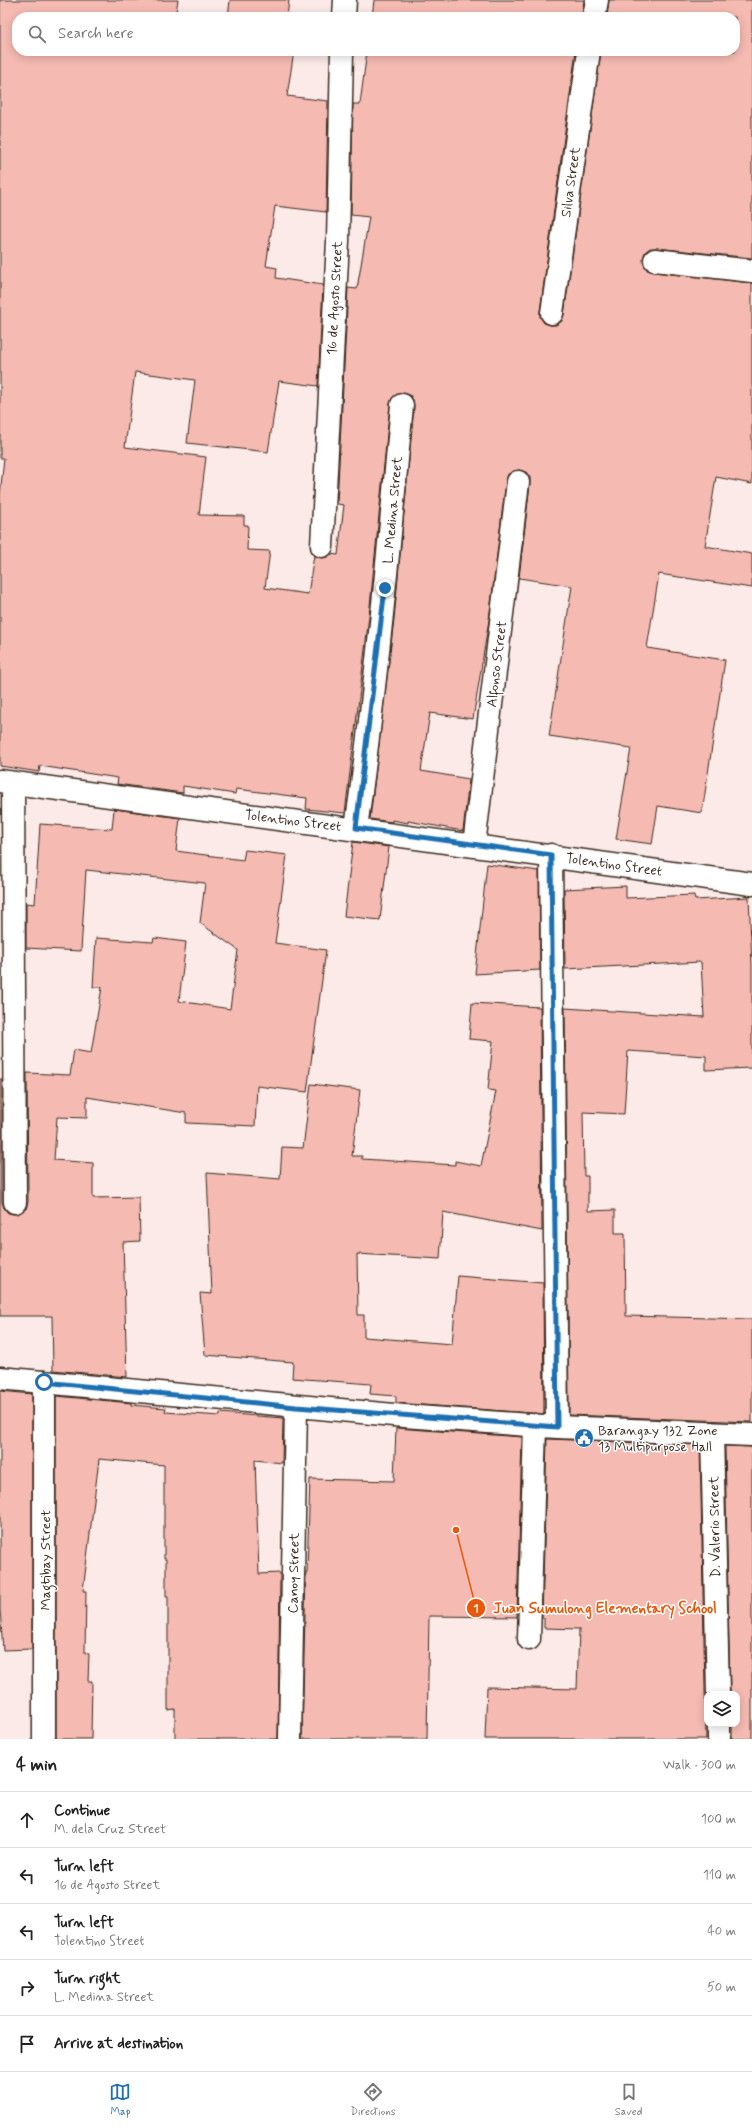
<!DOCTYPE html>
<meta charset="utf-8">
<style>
body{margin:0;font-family:Mynerve,sans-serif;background:#f2f2f2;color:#222}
.controls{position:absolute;right:12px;bottom:12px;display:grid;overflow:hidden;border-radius:8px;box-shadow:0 2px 10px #0003}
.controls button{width:36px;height:36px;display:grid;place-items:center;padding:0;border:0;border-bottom:1px solid #e0e0e0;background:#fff;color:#222;font:20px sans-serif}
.stop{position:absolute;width:12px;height:12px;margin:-9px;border:3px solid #1f6fb2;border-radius:50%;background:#fff}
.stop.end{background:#1f6fb2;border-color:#fff;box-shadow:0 1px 4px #0008}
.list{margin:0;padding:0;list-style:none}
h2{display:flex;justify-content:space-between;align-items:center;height:52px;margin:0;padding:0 16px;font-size:17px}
h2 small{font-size:13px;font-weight:400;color:#767676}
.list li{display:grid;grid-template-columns:26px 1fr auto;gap:12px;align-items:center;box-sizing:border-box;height:56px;padding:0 16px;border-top:1px solid #e0e0e0}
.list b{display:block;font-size:15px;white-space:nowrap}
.list p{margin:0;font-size:13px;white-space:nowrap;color:#767676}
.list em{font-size:13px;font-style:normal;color:#767676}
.icon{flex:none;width:22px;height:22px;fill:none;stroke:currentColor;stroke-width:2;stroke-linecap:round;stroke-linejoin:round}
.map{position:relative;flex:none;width:752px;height:1739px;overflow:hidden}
.search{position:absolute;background:#fff;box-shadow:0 2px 10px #0003;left:12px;right:12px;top:12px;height:44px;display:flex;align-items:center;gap:10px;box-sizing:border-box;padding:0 14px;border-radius:16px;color:#767676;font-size:15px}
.sheet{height:332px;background:#fff}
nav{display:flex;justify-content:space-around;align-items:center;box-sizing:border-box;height:56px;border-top:1px solid #e0e0e0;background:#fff;font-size:11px;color:#767676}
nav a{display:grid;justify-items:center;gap:2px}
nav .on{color:#1f6fb2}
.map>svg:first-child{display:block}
.building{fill:#f5bab2;stroke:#3b2a1e}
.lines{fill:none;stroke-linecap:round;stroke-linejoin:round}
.minor-casing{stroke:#3b2a1e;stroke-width:25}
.minor{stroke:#fff;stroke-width:22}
.route{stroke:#1f6fb2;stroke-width:5}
.labels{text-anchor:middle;stroke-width:3;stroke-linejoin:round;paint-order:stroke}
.street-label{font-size:14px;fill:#3b2a1e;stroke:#fff}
.poi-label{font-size:14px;fill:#3b2a1e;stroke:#fff;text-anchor:start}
.leader{fill:none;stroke:#e8590c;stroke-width:1.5}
.callout-dot{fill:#e8590c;stroke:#fff;stroke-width:1.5}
.mark-label{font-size:12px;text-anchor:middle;font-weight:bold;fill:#fff}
.callout-label{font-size:15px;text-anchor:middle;font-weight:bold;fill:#e8590c;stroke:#fff;stroke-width:3;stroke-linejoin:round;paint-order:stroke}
</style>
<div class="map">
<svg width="752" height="1739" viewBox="0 0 752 1739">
<rect width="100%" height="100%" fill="#fceae8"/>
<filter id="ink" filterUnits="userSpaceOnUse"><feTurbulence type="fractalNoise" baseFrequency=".025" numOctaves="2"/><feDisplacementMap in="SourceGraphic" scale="8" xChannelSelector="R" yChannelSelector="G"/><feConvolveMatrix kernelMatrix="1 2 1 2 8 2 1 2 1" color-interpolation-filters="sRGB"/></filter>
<g filter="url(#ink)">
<path class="building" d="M0,0H178L175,17H17V51H294L287,96L328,101L326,212L275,206L266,266L277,268L276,278L323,285L318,386L279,381L268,452L187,443L195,380L135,372L125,447L206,457L199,515L244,516V525H248L247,550L270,551L265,588L308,594L314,555L322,558L331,554L338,555L344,505L337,504L348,288L357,289L369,217L351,215L353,104H360L367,51H576L540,311V317L544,323L550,325H556L562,321L564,315L601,51H735V17H607L609,0H752V258L656,248H650L645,252L643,259L647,270L654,272L752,283V484L716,477L705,546L752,554V588L659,574L647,648L725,660L702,813L658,806L652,844L616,839L631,748L549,736L572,586L519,578L530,484V477L526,472L519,470L508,474L506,480L489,620L473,719L430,713L421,771L469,779L463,831L408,821V823L392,820V822L370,819L394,619L414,406L413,400L410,395L403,393L392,398L390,404L369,616L345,813L306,809L307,798L236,789L235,794L183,786V793L117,784L118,778L40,766L39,772L0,766V495L4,458H0Z
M230,0H289L287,17H228Z
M374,0H584L582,17H372Z
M114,809L180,818L176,851L243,860L245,850L287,855L275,943L326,950L307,1092L257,1086L255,1126L186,1123V1113L87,1097V1118L57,1117L54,1160L93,1163V1198L139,1197L140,1241L123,1242L127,1377L53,1370L52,1316H0V1079H2V1202L4,1208L8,1213L15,1214L26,1209L28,1202L27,1073L70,1075L74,1050L91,1053L102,987H93L96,938L153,942L154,938L186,942L179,1001L230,1009L238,950L200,923L205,883L86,870L81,951L26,948V903L35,904L40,824L112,829Z
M353,842L389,847L380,920L344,916Z
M487,864L539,871L540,970L475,974Z
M626,886V898L694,895L695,900L749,897L752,964V1068L706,1070V1056L628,1051L624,1114L583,1112L584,1176H588V1211L615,1210V1233H625L626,1316L752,1319V1422L569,1415L565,1008L704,1017L701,962L565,969L564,889Z
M472,1003L540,1007L542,1231L443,1212L440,1259L357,1254L358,1315H364V1337L452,1344L458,1276L543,1283L544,1414L396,1403V1396L370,1394L371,1384L292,1378L293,1362L205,1355L200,1293L212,1294L207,1173L280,1179L282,1147L303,1148L311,1084L360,1090L352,1156H362V1159L455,1165V1161L481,1166L496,1091L488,1090L493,1041L469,1039Z
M0,1391L32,1394V1649L3,1650L0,1609Z
M56,1396L131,1403V1405L166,1408L165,1412L220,1416V1413L283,1418L282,1463L255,1460L259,1574L280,1573L278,1739H175V1709L168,1710V1596H166V1559H164V1465L99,1459L83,1591H86L85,1653L89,1654L88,1681H92L91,1739H56Z
M396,1428L522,1437L517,1617L429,1616L427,1739H302L306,1572H307L310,1479L394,1481Z
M547,1439L700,1445L706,1739H485L487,1687L577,1689L579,1629L544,1628V1618H542Z
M725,1446L752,1447V1739H732V1724H737V1694H730Z"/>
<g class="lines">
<g class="minor-casing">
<path id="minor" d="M344,17L345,0
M594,17L597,0
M655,260L752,271
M552,313L589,51
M322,546L338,241L342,51
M0,781L752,884
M13,783L15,1202
M356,828C376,688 389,547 402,405
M474,845L518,482
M551,855L557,1427
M0,1378L404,1416L557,1427L752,1435
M44,1382V1739
M712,1433L718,1694
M529,1639L535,1425
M719,1724V1739
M290,1739L296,1407"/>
</g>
<use href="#minor" class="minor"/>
</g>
</g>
<g class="lines" filter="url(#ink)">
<path class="route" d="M44,1382L296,1407L557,1427L551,855L356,828L385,588"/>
</g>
<defs>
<g id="civic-disc" transform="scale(1)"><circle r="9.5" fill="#1f6fb2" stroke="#fff"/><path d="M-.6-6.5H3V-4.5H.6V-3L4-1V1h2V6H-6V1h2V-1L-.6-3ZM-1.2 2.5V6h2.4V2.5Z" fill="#fff"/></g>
</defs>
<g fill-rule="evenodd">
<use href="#civic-disc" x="584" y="1438"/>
</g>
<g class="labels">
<g class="street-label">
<text transform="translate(570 182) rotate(-82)" y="5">Silva Street</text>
<text transform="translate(334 298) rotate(-87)" y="5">16 de Agosto Street</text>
<text transform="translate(392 510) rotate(-85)" y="5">L. Medina Street</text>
<text transform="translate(496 664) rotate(-83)" y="5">Alfonso Street</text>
<text transform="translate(293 820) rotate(7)" y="5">Tolentino Street</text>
<text transform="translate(614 864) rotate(8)" y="5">Tolentino Street</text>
<text transform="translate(714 1527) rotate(-91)" y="5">D. Valerio Street</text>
<text transform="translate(45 1560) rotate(-90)" y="5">Magtibay Street</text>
<text transform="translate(293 1573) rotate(-89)" y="5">Canoy Street</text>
</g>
<g class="poi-label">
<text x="598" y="1435">Barangay 132 Zone<tspan x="598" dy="16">13 Multipurpose Hall</tspan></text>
</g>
</g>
<path class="leader" d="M456 1530L476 1608"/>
<g class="callout-dot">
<circle cx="456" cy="1530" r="4"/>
<circle cx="476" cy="1608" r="10"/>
</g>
<g class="mark-label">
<text x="476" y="1612">1</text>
</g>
<g class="callout-label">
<text x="605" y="1613">Juan Sumulong Elementary School</text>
</g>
</svg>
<div class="controls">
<button><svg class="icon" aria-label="layers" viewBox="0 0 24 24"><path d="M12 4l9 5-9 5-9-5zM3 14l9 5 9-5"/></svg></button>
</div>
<div class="stop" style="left:44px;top:1382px"></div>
<div class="stop end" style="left:385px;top:588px"></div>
<div class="search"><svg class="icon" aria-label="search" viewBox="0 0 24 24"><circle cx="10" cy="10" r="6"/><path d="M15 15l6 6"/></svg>Search here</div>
</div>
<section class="sheet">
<h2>4 min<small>Walk · 300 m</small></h2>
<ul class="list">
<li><svg class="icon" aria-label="ahead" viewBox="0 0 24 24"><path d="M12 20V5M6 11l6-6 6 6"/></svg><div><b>Continue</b><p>M. dela Cruz Street</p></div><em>100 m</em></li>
<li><svg class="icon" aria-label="left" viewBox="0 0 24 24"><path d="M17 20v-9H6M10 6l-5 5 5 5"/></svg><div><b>Turn left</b><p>16 de Agosto Street</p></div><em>110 m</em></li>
<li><svg class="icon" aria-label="left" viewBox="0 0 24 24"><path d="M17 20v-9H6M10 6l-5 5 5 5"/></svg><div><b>Turn left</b><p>Tolentino Street</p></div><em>40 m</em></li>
<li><svg class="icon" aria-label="right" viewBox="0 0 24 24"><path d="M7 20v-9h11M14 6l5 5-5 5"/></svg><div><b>Turn right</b><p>L. Medina Street</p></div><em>50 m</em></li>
<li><svg class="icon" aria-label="arrive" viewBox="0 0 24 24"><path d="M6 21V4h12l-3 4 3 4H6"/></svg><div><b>Arrive at destination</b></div></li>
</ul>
</section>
<nav>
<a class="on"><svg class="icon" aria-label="map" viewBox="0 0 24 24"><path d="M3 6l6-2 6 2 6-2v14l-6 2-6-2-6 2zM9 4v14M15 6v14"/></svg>Map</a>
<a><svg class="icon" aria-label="directions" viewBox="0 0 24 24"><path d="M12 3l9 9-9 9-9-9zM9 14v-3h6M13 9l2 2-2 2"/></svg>Directions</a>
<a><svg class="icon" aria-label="saved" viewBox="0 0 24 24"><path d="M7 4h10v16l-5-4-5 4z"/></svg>Saved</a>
</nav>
